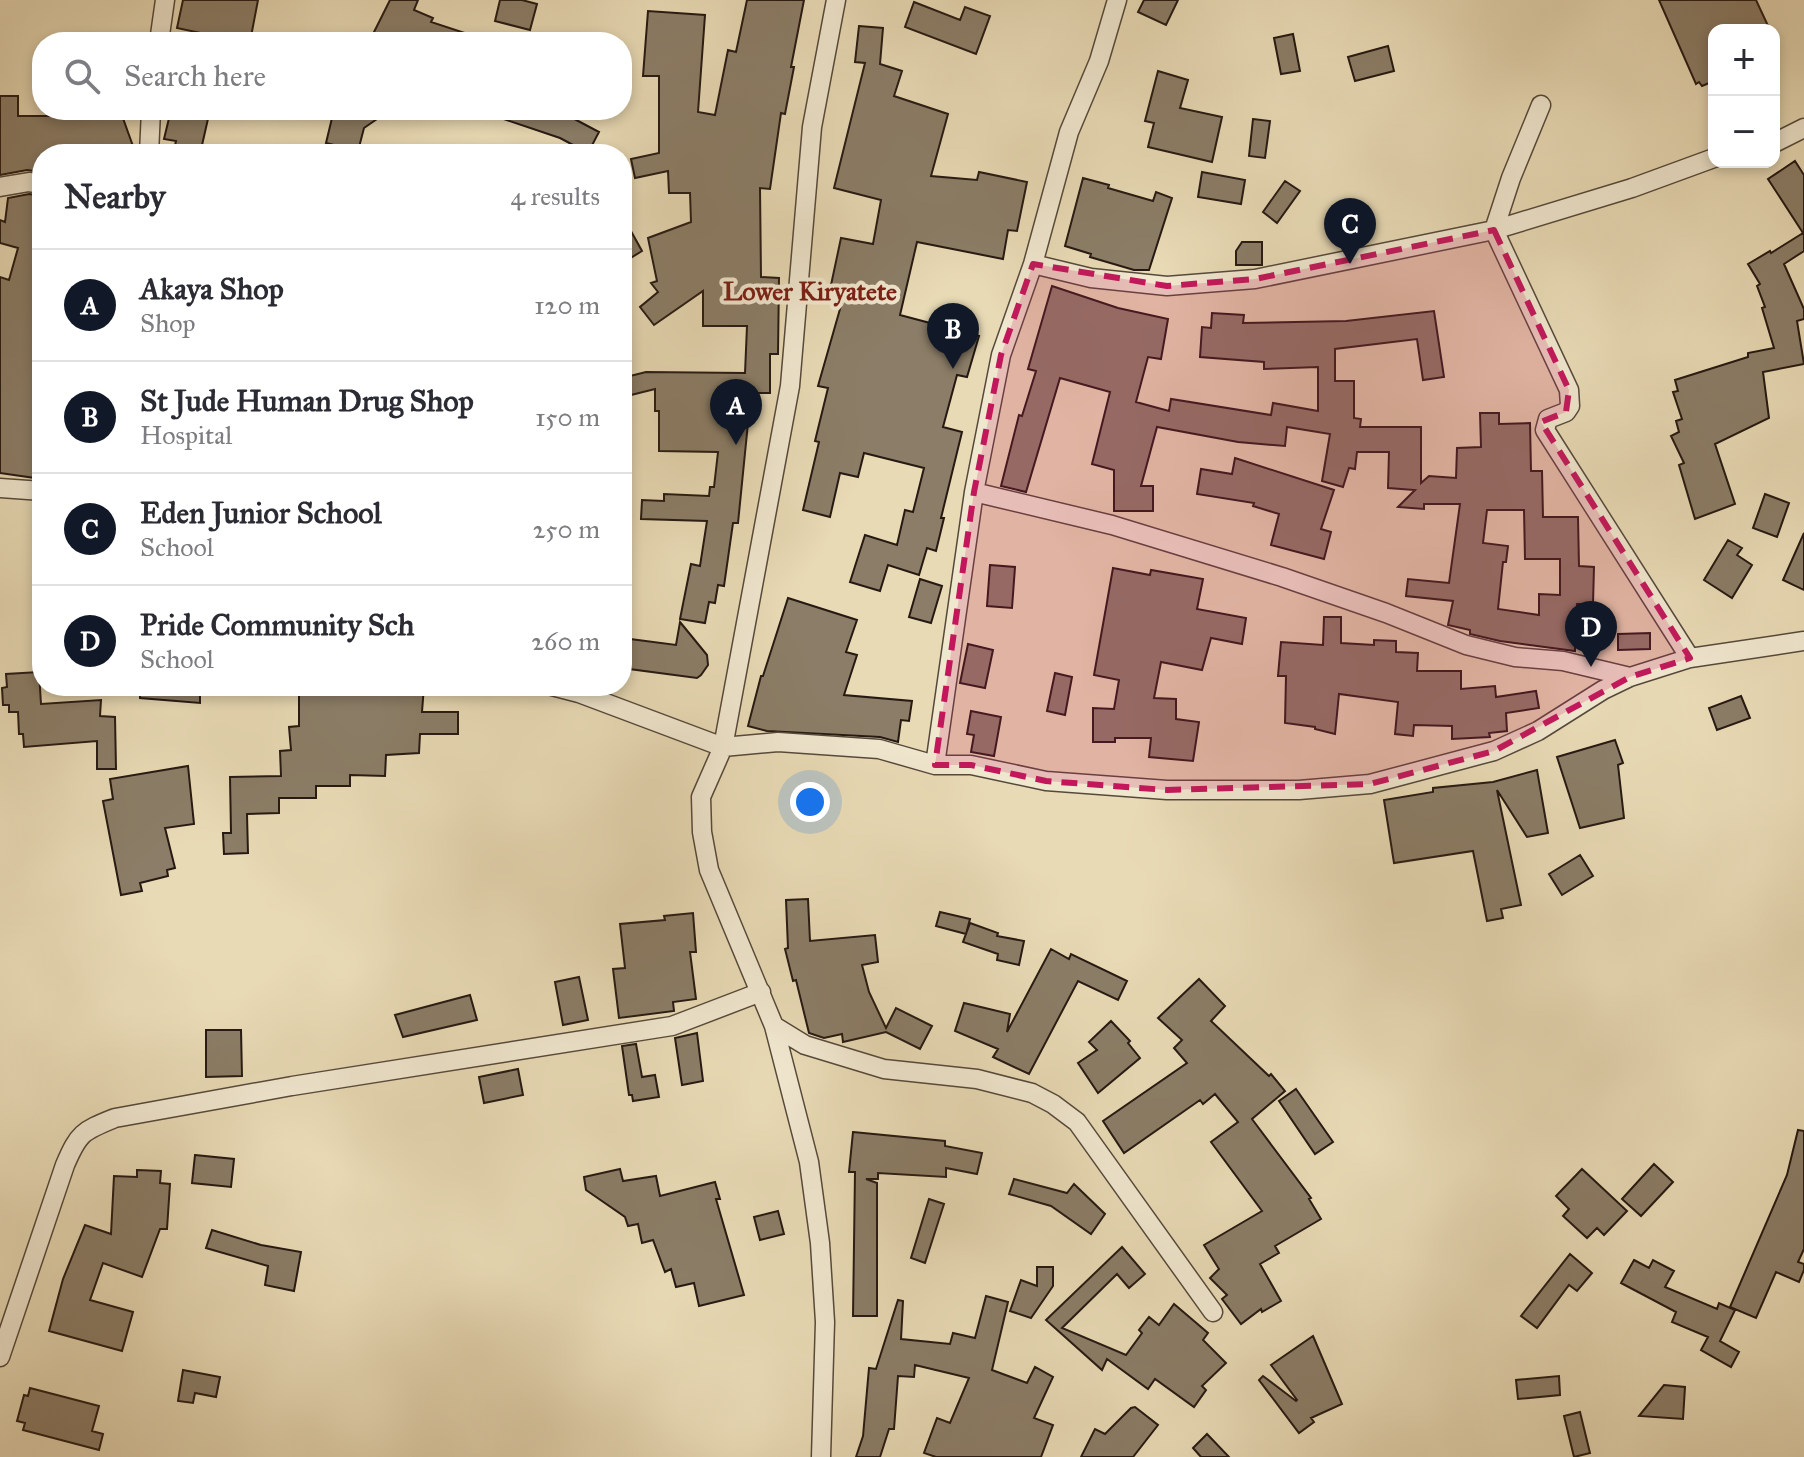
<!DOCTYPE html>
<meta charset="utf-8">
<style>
body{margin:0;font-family:"IM FELL Great Primer",serif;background:#f2f2f3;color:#2b2b33}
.controls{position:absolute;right:24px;top:24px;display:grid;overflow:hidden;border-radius:16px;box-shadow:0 4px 12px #0003}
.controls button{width:72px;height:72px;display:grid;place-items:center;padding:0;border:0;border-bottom:2px solid #e1e1e2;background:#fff;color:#2b2b33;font:40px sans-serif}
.you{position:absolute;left:810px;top:802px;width:28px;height:28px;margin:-20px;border:6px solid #fff;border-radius:50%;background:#1a73e8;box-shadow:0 0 0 12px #1a73e833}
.badge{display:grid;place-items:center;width:52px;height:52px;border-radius:50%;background:#111827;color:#fff;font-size:26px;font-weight:700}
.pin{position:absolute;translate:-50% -66px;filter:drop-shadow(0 2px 4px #0008)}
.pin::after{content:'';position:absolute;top:42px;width:28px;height:24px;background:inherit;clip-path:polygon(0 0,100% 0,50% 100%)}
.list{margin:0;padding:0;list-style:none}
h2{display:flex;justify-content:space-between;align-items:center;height:104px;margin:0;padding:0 32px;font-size:34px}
h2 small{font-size:26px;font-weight:400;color:#7c7c81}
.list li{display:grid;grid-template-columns:52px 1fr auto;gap:24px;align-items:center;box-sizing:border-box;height:112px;padding:0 32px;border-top:2px solid #e1e1e2}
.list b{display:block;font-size:30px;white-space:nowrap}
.list p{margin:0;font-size:26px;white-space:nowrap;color:#7c7c81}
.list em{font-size:26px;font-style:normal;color:#7c7c81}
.icon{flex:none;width:44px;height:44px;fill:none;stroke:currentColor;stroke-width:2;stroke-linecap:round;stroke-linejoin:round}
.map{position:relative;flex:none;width:1804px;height:1457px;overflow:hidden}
.search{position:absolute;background:#fff;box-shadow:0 4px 12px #0003;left:32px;top:32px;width:600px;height:88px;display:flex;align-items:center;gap:20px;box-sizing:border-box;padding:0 28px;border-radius:32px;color:#7c7c81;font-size:30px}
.panel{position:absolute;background:#fff;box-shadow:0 4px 12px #0003;left:32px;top:144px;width:600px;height:552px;border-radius:32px}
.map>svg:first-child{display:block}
.building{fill:#8b7d67;stroke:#261912;stroke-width:2;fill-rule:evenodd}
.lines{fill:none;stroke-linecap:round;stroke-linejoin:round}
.street-casing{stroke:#56493b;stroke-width:21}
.street{stroke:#f0e7cf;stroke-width:18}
.marked{fill:#c2185b;fill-opacity:0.2;stroke:#c2185b;stroke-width:6;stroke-dasharray:16 10;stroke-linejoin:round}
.labels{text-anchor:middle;stroke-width:8;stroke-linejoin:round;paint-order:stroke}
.quarter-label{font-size:26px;font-weight:bold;fill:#7a1f14;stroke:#f0e7cf}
</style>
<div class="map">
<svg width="1804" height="1457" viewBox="0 0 1804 1457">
<rect width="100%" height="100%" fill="#e8dab5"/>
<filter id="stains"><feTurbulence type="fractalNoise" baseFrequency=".0025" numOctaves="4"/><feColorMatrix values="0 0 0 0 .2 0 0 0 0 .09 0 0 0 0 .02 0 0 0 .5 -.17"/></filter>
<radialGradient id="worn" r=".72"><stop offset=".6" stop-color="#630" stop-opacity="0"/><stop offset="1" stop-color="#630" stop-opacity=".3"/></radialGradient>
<path class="building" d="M183,0H258L250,42H209L210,35L177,28Z
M390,0H418L414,10L433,18L431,22L483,39V42H369Z
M500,0H522L537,4L530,30L495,21Z
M747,0H804L791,67H794L785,114L781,113L770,189L760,188L761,277L779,278L778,354H770V393H751L738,523H733L724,586L718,585L715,603L709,602L705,623L680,619L691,564L700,566L707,521L641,519L642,500L664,501V494L709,496L710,487H714L718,452L659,451V411H655V389L631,395L626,377L646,372L745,373L747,326H703V291L654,325L640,307L658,292L651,283L657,281L648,238L691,222L690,193H669L668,171L635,178L631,159L659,153V76H643L648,11L705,15L698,112L715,115L728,50L736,52Z
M1144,0H1178L1166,25L1138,12Z
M1659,0H1756L1770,30H1714V81L1702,86L1699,82L1696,84Z
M914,2L960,20L965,7L990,16L976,54L905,27Z
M859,26L883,28L880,64L902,71L894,96L948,114L931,176L977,180L979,172L1027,182L1017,231L1008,230L1003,259L917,242L900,315L979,336L967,377L957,375L943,427L962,432L941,518H944L936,551L927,548L919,575L888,565L880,591L850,582L865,535L897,545L905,510L913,512L924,468L864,453L858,477L840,473L830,517L803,510L819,442L815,441L828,388L818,386L846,288L831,285L841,238L873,244L881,200L834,188L865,63L855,62Z
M1293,34L1300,71L1281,74L1274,38Z
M1388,46L1394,71L1355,81L1348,57Z
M1158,71L1188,80L1180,108L1222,117L1212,162L1148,147L1154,123L1145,121Z
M0,96H18V116H59L58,110H120L134,149L121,154H42V172L27,170L0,175Z
M171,110H210L200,154H173L176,141L164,139Z
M339,110H390L364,128L358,151L326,143L332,118Z
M486,110H567L565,114L599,132L588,153L560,138L486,113Z
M1253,119L1270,121L1265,158L1249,156Z
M1795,161L1804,175V251L1784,264L1804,309V319L1797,321L1804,364L1763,372L1769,418L1715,444L1735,504L1695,519L1679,465L1684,463L1671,436L1679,432L1676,421L1682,419L1673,392L1678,391L1675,380L1748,357V353L1774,348L1762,308L1765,307L1757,286L1760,284L1748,264L1770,251L1771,253L1803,233L1768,179Z
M1202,172L1245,180L1241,204L1198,197Z
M1083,178L1109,185L1108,188L1153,201L1156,192L1172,198L1149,270H1134L1090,257L1091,254L1065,246Z
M1285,181L1300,191L1277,223L1263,212Z
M29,194L42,196V416L34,459L42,460V479L0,473V277L9,280L18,248L0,243V220L5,222L8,198Z
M622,215L642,251L629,259L622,249Z
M1242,242H1262V265H1236V251Z
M1052,286L1118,308L1168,319L1161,359L1148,357L1136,402L1169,411L1171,399L1271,415L1273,403L1318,411V367L1264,369V362L1200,357L1202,327L1211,328L1212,313L1244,315L1243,323L1346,321L1434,311L1444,377L1423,380L1417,339L1335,349V381H1354V418L1361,419L1360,427H1421V483L1429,476L1456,478L1457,448L1481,447L1480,413H1499V424L1530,423L1531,471H1542L1543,517H1578L1579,566L1594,567L1593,604H1577L1575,651L1500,641L1470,634V630L1448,625L1453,601L1406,596L1408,579L1449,583L1460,504H1424V509L1398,507L1415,490L1388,488L1389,452H1357L1355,469L1349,468L1343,487L1322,481L1330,434L1287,427L1285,446L1238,442L1157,427L1141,486H1153V511H1114V470L1092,464L1110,392L1060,378L1026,492L1001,486L1019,415L1022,416L1036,371L1028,369ZM1487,510H1524L1525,559H1560V595L1539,594V615L1498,609L1503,562H1506L1508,546L1483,543Z
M1235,458L1334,490L1321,529L1331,532L1324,559L1271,545L1279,514L1253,506L1254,503L1197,494L1201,469L1232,474Z
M1765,494L1789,503L1777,537L1753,528Z
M1804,533V590L1783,580Z
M1728,540L1742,548L1737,555L1752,565L1732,598L1704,580Z
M990,565L1015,567L1012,608L987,606Z
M1113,568L1150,575L1151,570L1203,579L1197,609L1246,618L1242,644L1211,638L1202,670L1161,662L1154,698L1176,699V719L1199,722L1193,761L1149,757L1151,738H1115V742H1093V708L1114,709L1119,680L1094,675Z
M920,579L942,586L931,623L909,617Z
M788,598L857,620L846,652L857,655L844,695L912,701L909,721L901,720L898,742L880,737L767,731L748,726L761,676H763Z
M1324,617H1341V643L1374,645V640L1396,641V652L1418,653L1417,671H1461V689L1495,686L1496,697L1536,691L1539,708L1506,713L1507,731L1489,733L1490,737L1452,739V726L1414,725L1413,736L1395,734L1398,702L1339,694L1335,734L1315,729V727L1285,723L1286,676H1278L1281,642L1323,645Z
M680,622L707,655L708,665L701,675L697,678L622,668V638L676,645Z
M1650,633V649L1618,650V634Z
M968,644L993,650L985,688L960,683Z
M39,672L41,704L101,700L100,716L115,717L116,769H97V741L24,747L23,734H19L18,712H9V705H3L2,688L7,687L6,674Z
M1055,673L1072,677L1065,715L1047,711Z
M140,686H200V703L140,698Z
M299,686H424L422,712H458V734H420L419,753L386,755L385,776L350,775V786H316V798H279V813L247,814L248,853L224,854L223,833H231L230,777L281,776L280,751L291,750L289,727L299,726Z
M1741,696L1750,718L1717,730L1709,708Z
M971,711L1001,717L994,756L971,752L974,735L967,734Z
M1615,740L1623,763L1618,765L1624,818L1580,828L1557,757Z
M188,766L194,824L165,828L175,868L167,870L168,876L140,883L142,891L121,895L103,801L113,799L110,779Z
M1537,770L1548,833L1527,837L1497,790L1521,905L1501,909L1503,918L1487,921L1473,851L1394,863L1384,800L1433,792V788L1493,782Z
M1580,855L1593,876L1562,895L1549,874Z
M808,899L810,941L875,935L878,962L862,965L869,992L886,1028L896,1008L932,1026L920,1049L886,1032L843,1042L842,1034L824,1038L809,1033L796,980L793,981L785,949L788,948L786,900Z
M940,912L970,919L966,934L936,926Z
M693,913L696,952H690L696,999L673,1002L674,1011L619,1018L613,969L625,968L620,924L665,920L664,916Z
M970,923L998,933L997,936L1024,941L1019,965L997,960L998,954L963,942Z
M1051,949L1069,959L1071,954L1127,981L1118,1000L1078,981L1029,1074L993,1057L998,1049L955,1031L964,1003L1010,1014L1007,1032Z
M579,977L588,1020L563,1025L555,982Z
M1199,979L1225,1006L1211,1021L1269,1076L1271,1074L1285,1091L1252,1119L1311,1198L1309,1199L1321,1219L1275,1246L1279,1253L1260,1264L1281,1301L1262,1312L1261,1309L1241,1324L1222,1299L1227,1295L1210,1278L1219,1269L1204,1245L1262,1211L1211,1142L1238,1122L1215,1094L1203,1104L1200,1100L1124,1153L1103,1121L1187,1063L1174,1048L1182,1040L1158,1018Z
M470,995L477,1020L403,1037L395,1015Z
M1111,1021L1130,1041L1128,1043L1140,1058L1098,1093L1078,1063L1097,1050L1089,1042Z
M206,1030H241L242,1076L206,1077Z
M697,1033L703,1081L682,1085L675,1038Z
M636,1044L642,1077L655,1075L659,1097L633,1101L632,1095H629L622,1046Z
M518,1069L523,1095L484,1103L479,1077Z
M1296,1089L1333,1142L1315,1154L1279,1101Z
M1798,1130L1804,1131V1249L1798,1262L1804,1264V1270L1799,1282L1776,1272L1756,1318L1730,1307L1787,1175Z
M853,1132L945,1141V1146L982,1153L977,1174L946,1168V1177L878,1173V1179H866L877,1183V1316H853L855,1172H849Z
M195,1155L234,1159L231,1187L192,1183Z
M1654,1164L1673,1182L1641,1216L1622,1199Z
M620,1169L623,1181L656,1176L660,1196L715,1182L720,1199H716L744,1295L699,1306L694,1283L676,1287L671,1269L665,1272L653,1240L642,1243L638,1224L628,1226L625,1217L586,1190L584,1177Z
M1582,1169L1627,1211L1604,1235L1597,1228L1587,1238L1563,1216L1569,1209L1556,1196Z
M137,1170L161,1171L160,1183L170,1184L167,1229H160L142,1277L103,1263L90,1300L133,1312L122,1351L49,1331L63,1279L85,1225L111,1234L114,1176L137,1177Z
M1014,1179L1067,1193L1074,1184L1105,1214L1091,1234L1051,1206L1009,1194Z
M929,1199L944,1204L925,1263L911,1258Z
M778,1211L784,1234L760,1240L754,1217Z
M212,1230L261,1245L301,1252L294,1291L265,1285L268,1266L206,1248Z
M1122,1247L1145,1274L1129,1288L1117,1274L1062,1328L1126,1355L1142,1333L1139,1330L1149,1317L1159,1325L1174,1304L1208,1333L1203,1340L1226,1363L1202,1386L1206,1390L1194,1407L1155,1379L1148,1389L1107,1359L1102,1370L1046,1320Z
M1570,1254L1592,1273L1577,1291L1569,1285L1537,1328L1521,1316Z
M1634,1260L1649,1268L1653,1260L1674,1271L1665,1287L1717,1309L1719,1303L1735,1310L1720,1341L1739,1352L1731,1367L1701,1350L1708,1337L1672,1322L1676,1312L1621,1283Z
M1037,1267H1053V1286L1031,1318L1010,1311L1021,1280L1037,1286Z
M986,1296L1008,1302L992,1370L1027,1383L1035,1367L1053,1377L1034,1418L1053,1425L1041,1457H936L924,1453L937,1418L950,1423L969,1378L915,1365L914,1377L898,1376L894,1429H889L880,1457H856L863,1436L869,1368L876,1369L898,1300L903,1301L901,1339L950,1344L953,1333L975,1338Z
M1313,1336L1342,1404L1311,1418L1314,1422L1299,1433L1259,1380L1263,1376L1296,1401L1297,1400L1271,1365Z
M183,1370L220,1377L216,1397L195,1393L193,1403L178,1401Z
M1559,1376L1560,1395L1518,1399L1516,1380Z
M1664,1385L1685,1387L1683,1419L1639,1416Z
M30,1388L99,1406L92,1431L103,1434L99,1450L23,1430L25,1423L17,1421L24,1395L28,1396Z
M1135,1407L1158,1425L1133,1457H1081L1095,1429L1105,1434L1131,1408Z
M1580,1412L1590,1453L1574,1457L1564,1416Z
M1207,1434L1229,1457H1201L1193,1448Z"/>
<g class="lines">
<g class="street-casing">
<path id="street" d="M159,42L165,0
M1541,105L1511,178L1494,230L1569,390L1570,406L1566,412L1548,419L1545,430L1690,658
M1774,143L1804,128
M149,154L151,110
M0,187L29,182L42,184
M1033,264L1091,278L1167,286L1255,279L1494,230L1632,188L1714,158
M0,488L42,491
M974,492L1112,525L1282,577L1386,613L1466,645L1515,657L1563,661L1630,677
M552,686L579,693L723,747L778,742L879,749L935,765H971L1046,781L1167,790H1299L1370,784L1494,751L1538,731L1603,690L1630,677L1690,658L1804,641
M935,765L974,492L1001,355L1033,264L1069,132L1099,61L1117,0
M774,1026L805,1045L884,1069L977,1079L1032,1093L1053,1104L1077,1122L1213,1312
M0,1357L65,1165C79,1132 83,1131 115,1118L292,1086L672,1026L761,992
M821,1457L825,1322L820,1243L809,1162L774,1026L709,870L702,832L701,797L723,747L790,386L812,127L836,0"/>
</g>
<use href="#street" class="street"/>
</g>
<path class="marked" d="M1494,230L1569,390L1566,412L1541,422L1690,658L1630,677L1494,751L1370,784L1167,790L1046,781L971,765H935L974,492L1001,355L1033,264L1167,286L1255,279Z"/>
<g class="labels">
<g class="quarter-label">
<text x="810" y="300">Lower Kiryatete</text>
</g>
</g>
<rect width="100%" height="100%" filter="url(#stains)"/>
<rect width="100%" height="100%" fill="url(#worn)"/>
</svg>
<div class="controls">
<button>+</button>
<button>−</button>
</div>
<div class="you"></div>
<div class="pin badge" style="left:736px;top:445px">A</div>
<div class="pin badge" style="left:953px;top:369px">B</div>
<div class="pin badge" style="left:1350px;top:264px">C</div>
<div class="pin badge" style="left:1591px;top:667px">D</div>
<div class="search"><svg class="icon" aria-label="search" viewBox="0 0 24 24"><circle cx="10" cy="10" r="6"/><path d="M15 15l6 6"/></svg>Search here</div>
<section class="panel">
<h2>Nearby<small>4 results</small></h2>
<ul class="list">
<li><span class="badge">A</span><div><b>Akaya Shop</b><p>Shop</p></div><em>120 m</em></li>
<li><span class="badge">B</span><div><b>St Jude Human Drug Shop</b><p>Hospital</p></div><em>150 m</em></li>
<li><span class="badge">C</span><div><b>Eden Junior School</b><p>School</p></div><em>250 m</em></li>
<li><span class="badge">D</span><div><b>Pride Community Sch</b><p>School</p></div><em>260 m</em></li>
</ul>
</section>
</div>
